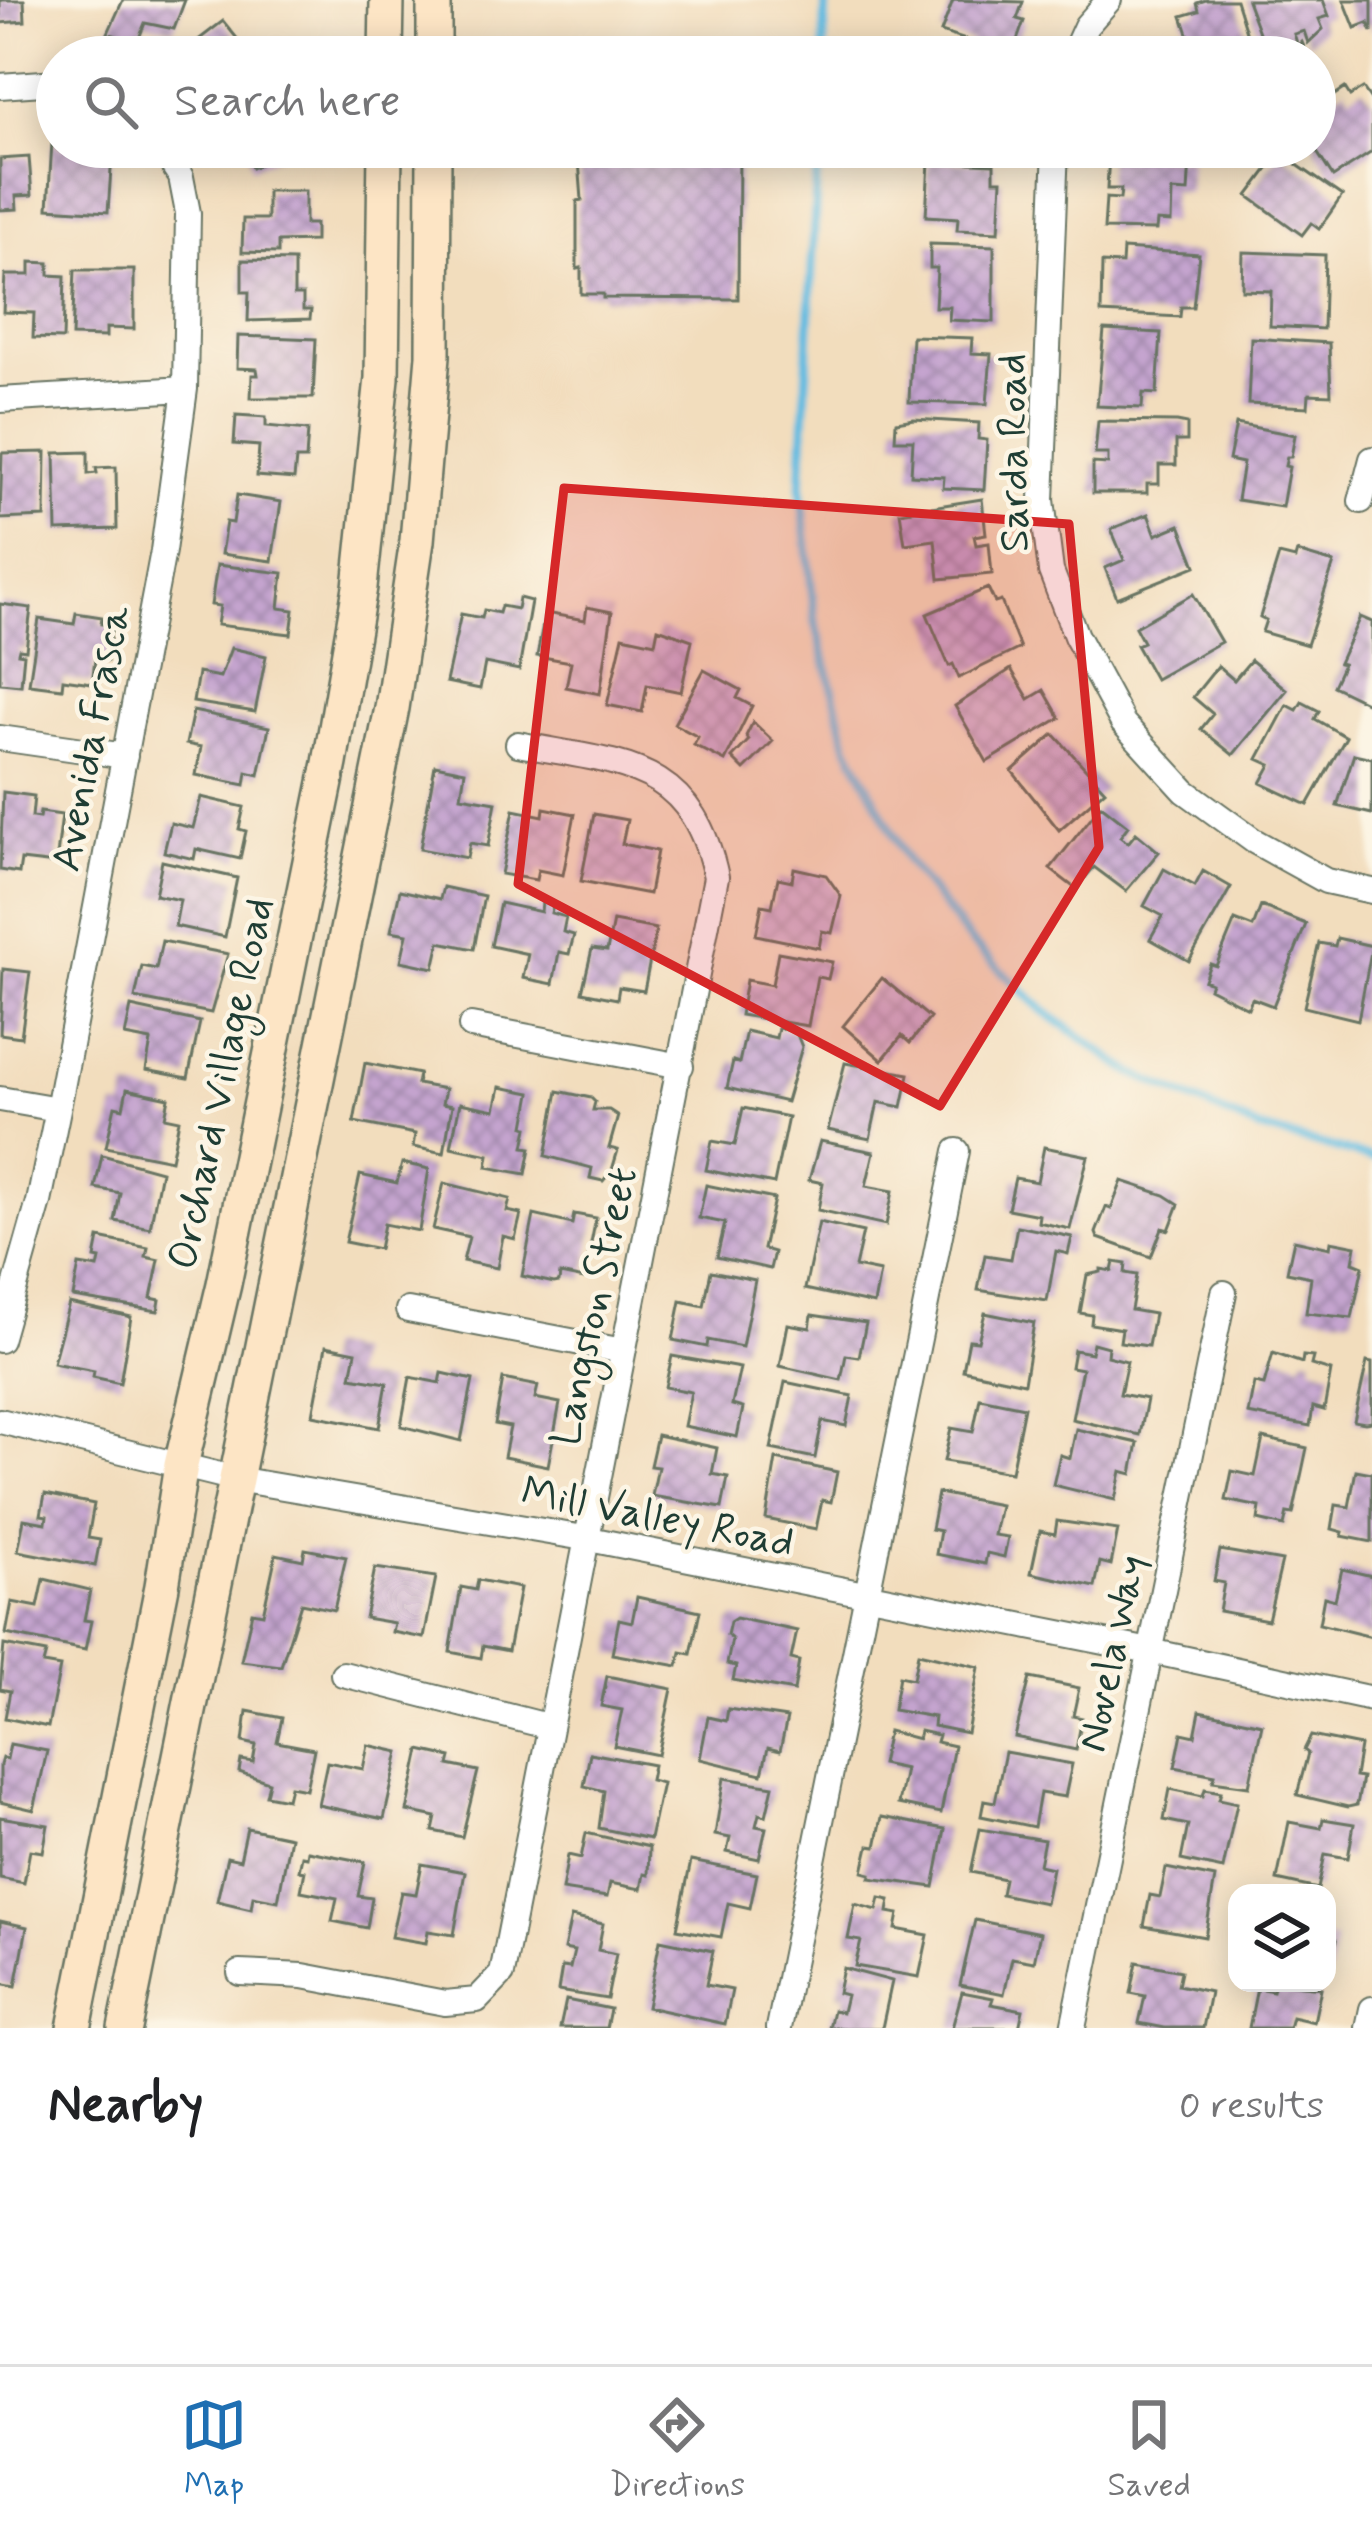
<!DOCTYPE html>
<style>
body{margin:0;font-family:Mynerve,sans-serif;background:#f6f6f6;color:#202124}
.controls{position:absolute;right:36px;bottom:36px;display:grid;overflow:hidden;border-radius:24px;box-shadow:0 6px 30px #0003}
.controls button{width:108px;height:108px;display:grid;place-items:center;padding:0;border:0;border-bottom:3px solid #e0e0e0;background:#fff;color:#202124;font:60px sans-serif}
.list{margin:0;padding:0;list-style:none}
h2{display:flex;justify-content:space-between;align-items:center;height:156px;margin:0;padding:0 48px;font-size:51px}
h2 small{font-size:39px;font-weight:400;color:#757577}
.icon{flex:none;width:66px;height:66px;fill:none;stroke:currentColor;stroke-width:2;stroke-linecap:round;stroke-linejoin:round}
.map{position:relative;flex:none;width:1372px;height:2028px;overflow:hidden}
.search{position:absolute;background:#fff;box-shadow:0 6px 30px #0003;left:36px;right:36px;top:36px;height:132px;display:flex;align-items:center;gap:30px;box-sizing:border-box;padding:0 42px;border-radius:66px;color:#757577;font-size:45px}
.sheet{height:336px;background:#fff}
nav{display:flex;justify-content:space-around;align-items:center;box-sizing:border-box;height:168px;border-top:3px solid #e0e0e0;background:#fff;font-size:33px;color:#757577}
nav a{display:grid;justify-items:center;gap:6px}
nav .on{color:#1f6fb2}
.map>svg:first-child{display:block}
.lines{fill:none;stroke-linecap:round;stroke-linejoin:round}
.stream{stroke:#64bce1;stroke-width:9}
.building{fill:url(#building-cross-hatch)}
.street-casing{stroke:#697564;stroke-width:28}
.secondary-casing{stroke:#697564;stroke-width:38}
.street{stroke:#fff;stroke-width:24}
.secondary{stroke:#fde5c5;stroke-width:33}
.marked{fill:#d62828;fill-opacity:0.2;stroke:#d62828;stroke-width:9;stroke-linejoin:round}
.labels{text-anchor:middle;stroke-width:9;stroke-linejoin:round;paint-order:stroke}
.street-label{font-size:42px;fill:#1f3d34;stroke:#fcf5e5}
</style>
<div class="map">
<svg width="1372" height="2028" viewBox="0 0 1372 2028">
<defs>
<pattern id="building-cross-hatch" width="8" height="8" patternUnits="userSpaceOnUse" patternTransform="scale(3)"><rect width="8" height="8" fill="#c5a4cf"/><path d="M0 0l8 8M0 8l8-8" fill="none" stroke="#9f87a9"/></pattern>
</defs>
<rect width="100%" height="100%" fill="#fcf5e5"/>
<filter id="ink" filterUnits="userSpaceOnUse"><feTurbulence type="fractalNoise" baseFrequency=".00833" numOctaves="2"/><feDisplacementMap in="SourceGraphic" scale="24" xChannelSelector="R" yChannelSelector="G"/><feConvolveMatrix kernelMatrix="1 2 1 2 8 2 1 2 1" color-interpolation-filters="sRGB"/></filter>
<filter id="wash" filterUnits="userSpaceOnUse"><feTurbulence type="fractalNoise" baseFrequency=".004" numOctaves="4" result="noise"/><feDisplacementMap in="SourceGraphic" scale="48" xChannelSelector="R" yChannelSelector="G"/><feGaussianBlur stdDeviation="2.7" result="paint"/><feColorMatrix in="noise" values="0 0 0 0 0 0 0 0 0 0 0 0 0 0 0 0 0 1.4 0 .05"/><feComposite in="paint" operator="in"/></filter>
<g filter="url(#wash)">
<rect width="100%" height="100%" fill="#f2ddbd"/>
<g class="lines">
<path class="stream" d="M823,57L826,0
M818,147L801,488L815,620L847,744L907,861L971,942L1044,1011L1132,1073L1260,1129L1372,1158"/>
</g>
<g id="blocks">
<path class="building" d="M0,0H24L25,21L0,23Z
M123,0H185L174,29L145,23L137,43L108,33Z
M953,0L1023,2L1017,19L1024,21L1011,57L968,53L972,42L941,32Z
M1206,0H1236L1254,57H1196L1182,16L1199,11L1197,3Z
M1247,0H1323L1329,16L1319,19L1323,29L1308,43L1304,31L1294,34L1298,46L1302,42L1306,51L1299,57H1268Z
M1344,0H1372V32L1368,23L1355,28Z
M223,21L252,57H176Z
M1345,88L1350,96L1363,88L1372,101V152L1333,177L1315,149V102L1324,96L1327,100Z
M52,142H57V147H93V153L112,155L108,212L48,208Z
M246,147H298L252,168Z
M578,147H739L738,299L603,298V294H581V268L577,269V201L582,200Z
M1280,153L1342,196L1319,229L1311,223L1302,235L1248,196Z
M1109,154L1190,159L1188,192L1172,191L1171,222L1157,221L1156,230L1104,229L1106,198L1120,199L1121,189H1107Z
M29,157L32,195L16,196L17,209L0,210V159Z
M929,161L994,164V180H1002L999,232L957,230L958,218L926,216Z
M267,191H305V224H315V241L278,242V253L242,252L243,219H267Z
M930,244L994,246V322L949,320L950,307H935L937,268H930Z
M1123,249L1199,254L1193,307H1181L1180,317L1101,313L1102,263L1122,264Z
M1243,252L1325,255L1323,329L1270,326L1271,291L1242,290Z
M242,260L294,261V295H303V310H311L310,319L248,321L249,292H242Z
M30,262L49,263V275L65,276L63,339L33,338L34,313L3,312L5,275H30Z
M75,270H134V329L106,328V337L72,336Z
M1104,330L1161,333L1157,394L1143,393L1142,408L1097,406Z
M238,336L316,339L313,398H251L252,375H258L257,369L237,368Z
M912,336L972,338L971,353L991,354L987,404L909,402Z
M1251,338L1329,343L1331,395L1309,394L1308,407L1248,404Z
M236,415L266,417V426L308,430L306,459H296L294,479L257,476L259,446L234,444Z
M914,419L979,423L978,439L987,440L984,490L943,488L944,477L911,475L913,440H895L896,422Z
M1098,421L1177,422L1187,424V441H1176V465H1159V484H1147V493H1093V463L1108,464V454H1095Z
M1236,424L1295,435L1291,457H1287L1285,466L1289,467L1282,507L1237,500L1243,463L1229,460Z
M46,452L45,517L0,519L2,453Z
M88,452V474L97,473L96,468L116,467L117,529L57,531L55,453Z
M237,495L281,502L272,561L221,554L226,522L233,523Z
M982,499L986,534L974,536L976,545L989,543L992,574L939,579L935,540L905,544L900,512Z
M1148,514L1156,535L1180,525L1196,566L1117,598L1105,568L1124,560L1111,529Z
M1297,552L1334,563L1307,645L1262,632L1266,620L1260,617L1279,555L1295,559Z
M217,565L283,573L279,608L294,610L291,634L217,625L220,606L211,605Z
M988,588L995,603L1001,601L1020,648L959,678L953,664L949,666L927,614Z
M1193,594L1221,642L1155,679L1136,645L1143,642L1135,627Z
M519,598L531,601L519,670L485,663L480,689L446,682L461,614L482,618L484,610L499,613L501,606L517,609Z
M0,604L31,608L26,650L19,649L18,653L24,654L21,685L0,683Z
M587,607L612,612L600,694L566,687L571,662L537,656L545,613L585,620Z
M76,613L102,617L101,624L112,625L107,661L95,659L92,683L63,679L62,688L29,684L39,619L74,624Z
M1360,617L1372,622V705L1333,686L1343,664L1339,663Z
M658,628L692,640L681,692L647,685L642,712L607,705L623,636L655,643Z
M231,648L266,656L255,712L193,702L198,673L220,677Z
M1251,660L1287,690L1233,755L1201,729L1213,714L1193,697L1218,666L1234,680Z
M1011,669L1029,699L1044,690L1060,718L987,762L955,706Z
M704,670L741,690L737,698L752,706L725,761L694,745L698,737L674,724Z
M1302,702L1319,711L1315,719L1346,737L1308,805L1261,783L1271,765L1258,759L1287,705L1297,710Z
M193,711L269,727L259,775L247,772L245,785L196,775L201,747L186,744Z
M753,722L773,741L744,770L732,758L749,740L746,736Z
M1054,734L1105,790L1059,830L1012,771Z
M1354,754L1372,758V814L1337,806Z
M435,765L465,771L461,796L496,802L488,846L470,843L467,858L420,849Z
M3,792L34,796L32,817L39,818L40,812L62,815L56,864L21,860L19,873L0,870Z
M201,797L244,807L239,829L246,831L240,859L196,849L194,859L164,852L171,823L193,828Z
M1101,805L1128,826L1120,837L1128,843L1136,833L1159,852L1126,891L1094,867L1076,889L1050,869Z
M544,808L575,814L563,875L538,870L536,880L501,874L514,810L543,816Z
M594,814L627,820L622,844L657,851L649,894L581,881Z
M162,861L237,878L225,937L175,926L180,900L155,895Z
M794,868L826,875L841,896L832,933L822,931L819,948L756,935L762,905L772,907L778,878L792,881Z
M1164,869L1195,886L1203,871L1231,887L1189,961L1150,939L1163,916L1144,906Z
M443,887L484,896L474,949L440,942L434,968L401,961L407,934L391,931L400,890L440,899Z
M542,902L553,905L551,913L566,917L563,932L574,935L569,954L559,952L553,984L523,978L528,954L491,946L500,903L541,912Z
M1261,906L1306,924L1273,1006L1252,998L1248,1008L1209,988L1211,983L1204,980L1210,964L1216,966L1235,920L1253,927Z
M613,921L656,929L644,991L619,987L617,999L582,992L592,949L607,951Z
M1337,938L1372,946L1358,1020L1304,1007L1319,943L1335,946Z
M162,941L228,954L211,1013L135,998L142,966L156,969Z
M778,952L832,962L828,979L817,977L808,1026L740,1015L746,980L772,985Z
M3,969L30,972L21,1037L0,1034Z
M882,978L930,1018L910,1043L902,1036L882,1060L843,1026Z
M131,1007L200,1022L188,1078L146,1070L151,1041L125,1036Z
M778,1028L796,1032L802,1047L786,1102L727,1088L733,1061L739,1063L746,1031L776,1038Z
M365,1063L419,1074L417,1084L445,1089L442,1104L452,1106L444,1153L413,1147L415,1134L354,1122Z
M845,1063L909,1074L902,1107L878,1102L870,1139L828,1130Z
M500,1087L531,1093L525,1126L528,1127L524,1147L531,1148L526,1174L487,1167L489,1155L451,1147L460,1103L495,1110Z
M127,1089L169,1098L165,1117L179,1120L171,1160L106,1147L115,1106L123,1108Z
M558,1091L591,1098L595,1102L593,1110H609L618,1116L609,1148L618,1150L612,1170L603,1181L590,1178L592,1168L546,1156Z
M743,1108L788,1117L774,1184L706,1170L712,1141L735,1145Z
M820,1141L874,1152L866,1186L893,1191L886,1225L818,1210L823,1183L809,1180Z
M1044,1147L1088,1156L1070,1229L1038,1222L1039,1215L1008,1209L1015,1178L1037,1182Z
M102,1155L161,1171L150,1228L115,1221L120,1193L95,1188Z
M402,1163L429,1169L419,1231L384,1224L379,1249L345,1242L360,1175L397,1183Z
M1122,1181L1165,1195L1179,1204L1169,1230L1162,1228L1151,1257L1098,1238L1096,1233L1106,1207L1111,1209Z
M444,1183L510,1199L507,1211L521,1214L515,1239L503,1236L497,1268L463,1261L469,1237L433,1229Z
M706,1185L774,1199L763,1249L774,1252L770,1269L717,1257L725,1223L699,1218Z
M574,1214L596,1218L584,1279L560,1274L559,1282L554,1283L522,1276L534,1215L572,1224Z
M819,1222L863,1232L855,1267L880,1272L874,1304L805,1289Z
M1017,1226L1072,1237L1068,1254L1056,1251L1047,1301L978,1290L985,1255L1011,1259Z
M99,1238L148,1248L146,1257L159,1260L151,1298L160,1300L158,1311L73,1297L79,1265L98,1268L100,1259L95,1258Z
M1294,1240L1330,1248L1331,1241L1356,1246L1353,1262L1363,1266L1352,1318L1306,1313L1311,1277L1287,1272Z
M1114,1262L1126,1264L1125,1273L1137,1275L1131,1310L1154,1314L1148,1346L1120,1342L1122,1329L1091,1324L1092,1315L1080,1313L1087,1275L1101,1272V1269L1112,1271Z
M711,1271L755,1280L742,1347L708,1340L707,1347L673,1340L681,1301L704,1306Z
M69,1303L131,1317L120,1383L93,1377L94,1371L53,1363Z
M985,1313L1034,1323L1024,1383L963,1370L969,1340L978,1341Z
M812,1315L866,1323L859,1357L846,1355L841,1380L780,1366L788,1324L810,1328Z
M1093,1343L1108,1347L1107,1356L1127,1361L1120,1394L1147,1399L1140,1435L1072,1419L1082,1369L1071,1367L1074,1350L1091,1353Z
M326,1346L356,1352L351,1377L387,1383L379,1428L313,1415Z
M1273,1353L1302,1363L1303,1356L1313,1357L1311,1365L1331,1371L1324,1410L1313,1407L1310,1426L1248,1414L1254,1383L1264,1385Z
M672,1356L740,1368L732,1405L743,1408L737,1437L684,1426L691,1392L665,1387Z
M1367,1362L1372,1363V1422L1365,1423L1354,1421Z
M442,1373L473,1380L461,1441L401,1426L410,1377L440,1383Z
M503,1379L538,1386L535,1398L560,1403L548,1466L504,1457L510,1427L495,1424Z
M785,1382L852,1396L846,1426L822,1421L815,1458L771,1449Z
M980,1398L1024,1407L1011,1472L944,1461L951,1428L973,1432Z
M1076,1429L1138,1443L1132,1474L1121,1471L1115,1500L1053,1485L1060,1455L1070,1458Z
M657,1435L717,1448L712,1474L728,1477L722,1508L652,1496L658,1467L650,1466Z
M1263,1438L1307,1448L1293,1514L1287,1513L1284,1526L1258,1520L1260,1507L1226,1500L1232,1471L1255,1476Z
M776,1459L837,1472L831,1502L822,1500L816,1529L766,1519Z
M1356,1470L1372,1473V1542L1342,1536L1343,1532L1332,1529L1336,1505L1349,1507Z
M938,1493L1000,1505L994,1535L1008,1537L1004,1557L987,1553L985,1564L936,1554L940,1531L931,1529Z
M45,1494L94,1504L88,1538L100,1540L95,1566L18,1551L24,1519L46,1523L47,1516L41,1515Z
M1057,1521L1118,1530L1111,1565L1100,1562L1095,1587L1031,1573L1040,1531L1055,1534Z
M305,1549L346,1557L334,1610L301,1603L281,1666L241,1661L252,1612L263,1614L276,1554L303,1560Z
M1220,1550L1282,1561L1268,1620L1219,1611L1224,1583L1214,1581Z
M375,1568L436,1577L424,1638L392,1632L394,1623L365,1618Z
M1342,1569L1372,1576V1637L1319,1624L1324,1597L1335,1600Z
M44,1579L90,1590L84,1620L91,1621L85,1650L6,1634L12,1602L38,1607Z
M478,1580L520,1588L508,1651L483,1646L481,1658L450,1652L461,1587L476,1590Z
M637,1597L700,1611L691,1654L681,1652L678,1666L612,1654L619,1619L632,1622Z
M736,1618L797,1631L791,1659L799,1661L794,1691L733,1680L736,1666L727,1664L732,1639L727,1635L730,1622Z
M4,1645L46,1653L43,1664L60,1667L48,1727L5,1718L10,1691L0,1689Z
M918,1653L979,1667L967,1733L933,1726L934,1717L893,1710L899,1676L913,1679Z
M607,1676L672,1689L658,1755L614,1746L622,1710L601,1706Z
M1030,1678L1079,1688L1073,1716L1082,1718L1076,1750L1015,1737Z
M728,1709L787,1718L780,1751L768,1748L762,1774L700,1759L708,1717L726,1721Z
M247,1711L282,1718L277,1742L314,1749L306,1789L290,1786L287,1799L266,1795L269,1782L239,1772L241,1760L253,1762L256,1745L243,1742Z
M1200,1711L1262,1724L1249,1786L1213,1781L1215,1775L1175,1767L1182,1733L1195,1736Z
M888,1731L918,1739L920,1731L938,1735L936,1742L954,1746L941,1813L898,1804L905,1769L881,1764Z
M1311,1736L1360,1746L1355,1777L1362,1778L1357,1805L1348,1807L1297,1795L1308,1753L1304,1750Z
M10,1744L47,1751L34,1810L0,1802V1765L2,1758L7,1759Z
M368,1745L399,1752L384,1819L318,1805L327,1762L363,1769Z
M420,1750L451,1757L449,1765L478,1771L462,1837L433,1831L436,1817L407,1811Z
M1005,1752L1072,1764L1065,1797L1040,1793L1034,1827L981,1816L984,1800L995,1802Z
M590,1753L653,1765L650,1780L662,1783L650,1839L599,1828L604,1791L584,1786Z
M724,1778L773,1786L766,1816L759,1814L756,1826L766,1828L759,1859L727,1852L730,1838L715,1835Z
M1170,1789L1203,1796L1205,1789L1221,1792L1219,1799L1237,1803L1223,1869L1181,1860L1188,1825L1164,1820Z
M0,1817L48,1825L43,1852L30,1850L24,1883L0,1878Z
M882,1817L945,1829L934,1887L870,1878L871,1874L863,1872L869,1846L876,1847Z
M1323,1819L1354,1824L1348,1858L1325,1854L1318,1889L1277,1880L1289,1822L1321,1828Z
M247,1828L290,1837L278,1901L253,1896L251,1909L217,1901L227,1857L240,1860Z
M980,1829L1044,1840L1039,1865L1052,1868L1045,1903L1001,1894L1004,1879L971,1872Z
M586,1833L649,1847L648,1875L644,1874L641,1889L610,1883L607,1897L562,1890L568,1855L581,1858Z
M308,1851L365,1862L358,1896L372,1898L367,1928L332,1921L337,1898L301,1891L305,1871L299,1870L302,1856L307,1857Z
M691,1861L757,1874L750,1908L728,1903L721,1937L677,1929Z
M422,1864L465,1872L454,1935L428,1931L426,1943L391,1937L401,1892L416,1894Z
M1166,1868L1215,1878L1205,1937L1144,1926L1150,1895L1160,1897Z
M880,1898L890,1900L888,1912L899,1914L896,1929L928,1935L919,1977L855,1966L861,1941L848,1939L855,1904L877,1910Z
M571,1917L603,1924L598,1950L616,1954L607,1999L558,1991L562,1967L570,1968L574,1951L564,1949Z
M975,1920L1040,1933L1034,1962L1012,1958L1004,1994L960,1985Z
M0,1921L27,1927L16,1986L0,1983Z
M1327,1938L1336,1940L1329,1975H1327Z
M660,1940L713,1951L706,1985L732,1990L725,2024L647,2007Z
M1137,1962L1181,1971L1178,1985L1210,1992L1203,2028H1165L1139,2023L1145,1996L1131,1993Z
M843,1968L892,1981L882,2028H829L833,2010L842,2012L846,1995L838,1993Z
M1275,1983L1321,1988L1314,2022L1292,2017L1289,2028H1249L1257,1988L1273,1991Z
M962,1992L993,1998L991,2004L1023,2010L1019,2028H952Z
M566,2000L610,2009L606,2028H560Z"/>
</g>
</g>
<g filter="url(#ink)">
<use href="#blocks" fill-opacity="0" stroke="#697564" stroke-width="3"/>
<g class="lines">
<g class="street-casing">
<path id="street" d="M1072,57L1086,26L1109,0
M0,86L57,82
M1056,147L1042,500L1051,571L1076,636L1123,723L1185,791L1254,841L1326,881L1372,891
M0,400L185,389
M1361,501L1372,459
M0,738L125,756
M471,1026L681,1066
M0,1099L58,1109
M408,1310L623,1351
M0,1340L39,1202L58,1109L163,551L185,389L188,213L181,177L161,147
M0,1421L236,1479L584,1538L1150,1651L1372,1699
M343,1674L547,1726
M240,1973L303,1976L445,2003L477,2000L502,1974L716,877C691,759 619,764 518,744
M779,2028L957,1151
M1073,2028L1224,1293
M1368,2028L1372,2009"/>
</g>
<g class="secondary-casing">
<path id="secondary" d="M386,57L387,0
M434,57V0
M74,2028L162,1586L181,1465L224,1284L330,763L360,587L382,378L385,147
M125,2028L392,708L417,541L433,356L434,147"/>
</g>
<use href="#street" class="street"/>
<use href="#secondary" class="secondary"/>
</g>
</g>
<path class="marked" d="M564,488L1069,524L1099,847L940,1106L518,884Z"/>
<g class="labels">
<g class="street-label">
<text transform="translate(1011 453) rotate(-91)" y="15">Sarda Road</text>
<text transform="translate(89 738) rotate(-79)" y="15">Avenida Frasca</text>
<text transform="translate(219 1083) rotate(-78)" y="15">Orchard Village Road</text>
<text transform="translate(592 1306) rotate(-78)" y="15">Langston Street</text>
<text transform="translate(658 1515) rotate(11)" y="15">Mill Valley Road</text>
<text transform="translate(1110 1653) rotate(-78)" y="15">Novela Way</text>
</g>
</g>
</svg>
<div class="controls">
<button><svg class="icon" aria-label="layers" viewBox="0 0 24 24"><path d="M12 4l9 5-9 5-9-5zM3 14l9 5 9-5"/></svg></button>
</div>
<div class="search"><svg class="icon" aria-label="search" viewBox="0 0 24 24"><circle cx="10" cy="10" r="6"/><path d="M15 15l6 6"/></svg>Search here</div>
</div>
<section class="sheet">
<h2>Nearby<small>0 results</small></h2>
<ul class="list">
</ul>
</section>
<nav>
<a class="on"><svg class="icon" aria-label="map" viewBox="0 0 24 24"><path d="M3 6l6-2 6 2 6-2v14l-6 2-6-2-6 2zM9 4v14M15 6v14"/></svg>Map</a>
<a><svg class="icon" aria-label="directions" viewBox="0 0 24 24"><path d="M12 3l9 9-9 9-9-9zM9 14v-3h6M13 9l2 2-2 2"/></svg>Directions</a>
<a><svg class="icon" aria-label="saved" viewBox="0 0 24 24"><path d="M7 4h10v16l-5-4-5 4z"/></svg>Saved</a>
</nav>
